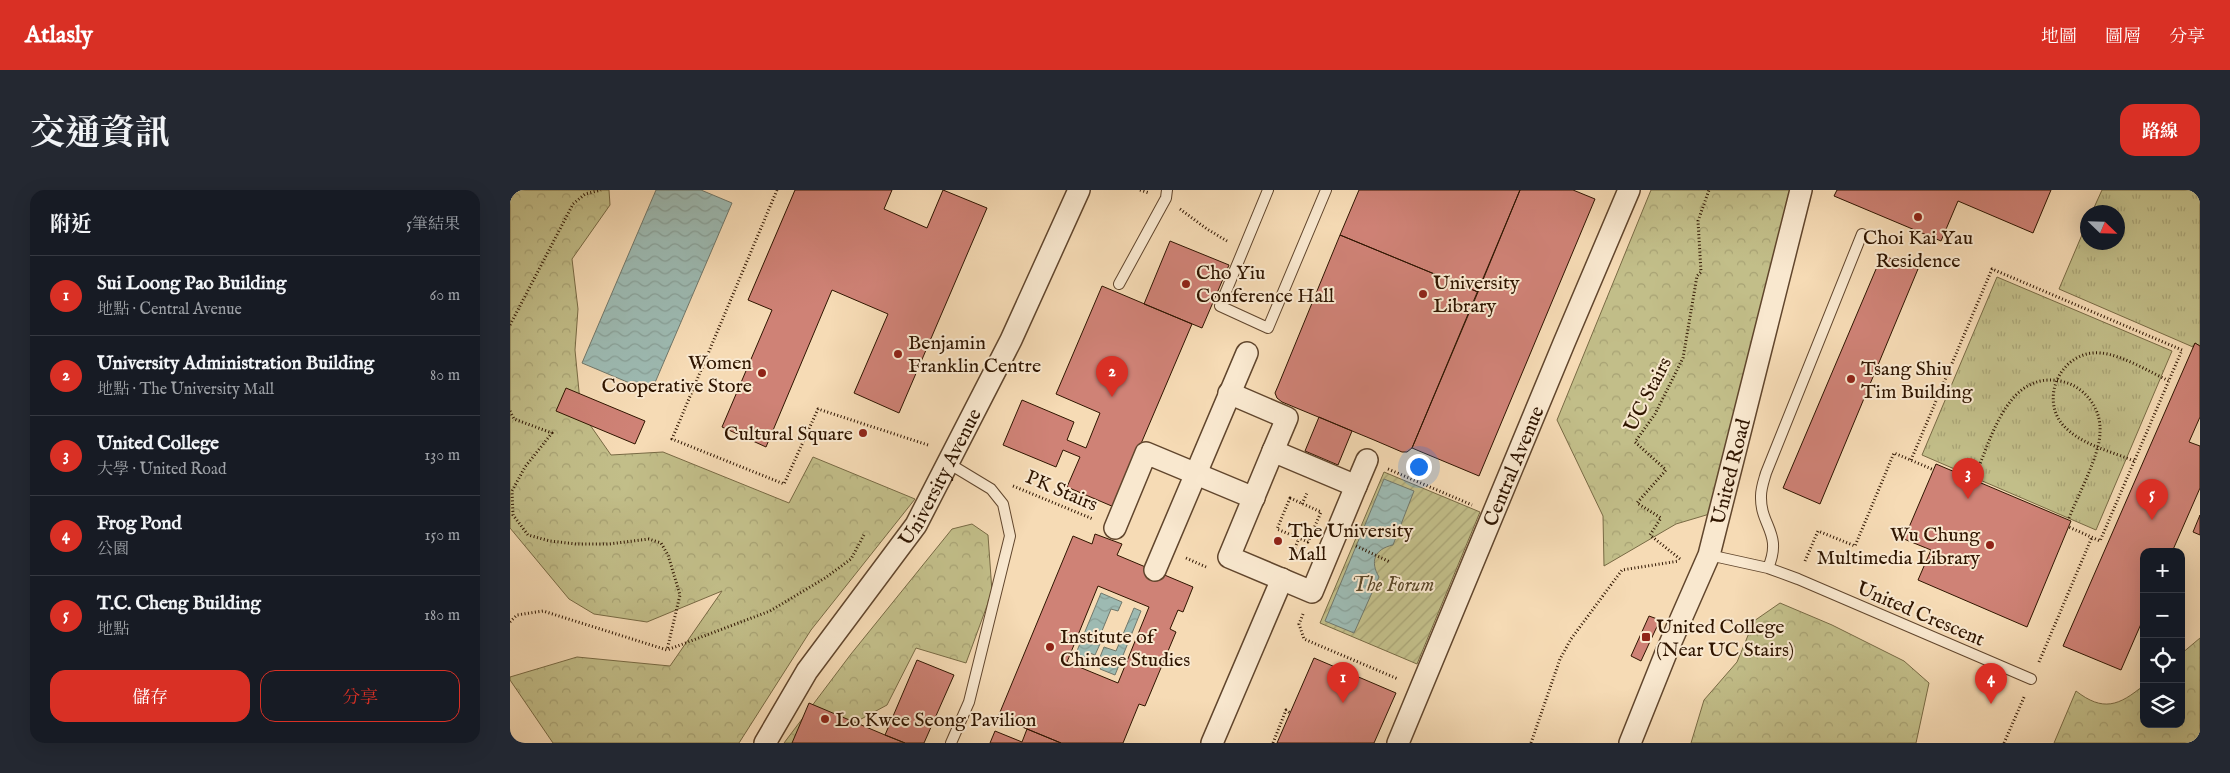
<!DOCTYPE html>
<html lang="zh-TW">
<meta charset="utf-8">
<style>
body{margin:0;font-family:"IM FELL English","Noto Serif TC",serif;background:#242831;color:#f1f3f6}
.controls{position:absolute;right:15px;bottom:15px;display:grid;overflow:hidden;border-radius:10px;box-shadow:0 5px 20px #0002}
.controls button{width:45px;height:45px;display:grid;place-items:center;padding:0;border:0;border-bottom:1px solid #363941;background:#171b24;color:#f1f3f6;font:25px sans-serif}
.compass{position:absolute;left:1570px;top:15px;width:45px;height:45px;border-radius:50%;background:#171b24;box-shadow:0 5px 20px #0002;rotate:113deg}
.you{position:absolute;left:908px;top:276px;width:18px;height:18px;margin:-12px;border:4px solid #fff;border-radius:50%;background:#1a73e8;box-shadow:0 0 0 8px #1a73e833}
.badge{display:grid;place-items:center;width:32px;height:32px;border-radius:50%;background:#d93025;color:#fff;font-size:16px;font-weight:700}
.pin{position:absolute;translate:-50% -41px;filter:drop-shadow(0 1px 2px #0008)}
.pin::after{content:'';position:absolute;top:26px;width:18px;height:15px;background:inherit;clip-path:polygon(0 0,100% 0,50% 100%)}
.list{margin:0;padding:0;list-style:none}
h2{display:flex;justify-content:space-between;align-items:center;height:65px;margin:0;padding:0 20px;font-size:21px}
h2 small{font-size:16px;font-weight:400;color:#9ea1a6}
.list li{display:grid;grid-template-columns:32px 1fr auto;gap:15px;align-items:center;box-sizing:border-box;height:80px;padding:0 20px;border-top:1px solid #363941}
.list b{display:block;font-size:19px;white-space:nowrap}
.list p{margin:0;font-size:16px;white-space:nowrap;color:#9ea1a6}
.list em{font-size:16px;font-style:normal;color:#9ea1a6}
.actions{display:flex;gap:10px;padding:15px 20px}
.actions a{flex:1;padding:11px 0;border:1px solid #d93025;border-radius:15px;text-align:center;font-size:18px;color:#d93025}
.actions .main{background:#d93025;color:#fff}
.icon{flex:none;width:28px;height:28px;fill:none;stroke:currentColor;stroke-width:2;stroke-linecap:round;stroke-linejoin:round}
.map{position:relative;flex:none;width:1690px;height:553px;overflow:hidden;border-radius:15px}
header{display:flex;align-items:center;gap:30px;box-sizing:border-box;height:70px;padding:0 25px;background:#d93025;color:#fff}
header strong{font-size:24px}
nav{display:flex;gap:28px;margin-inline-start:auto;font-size:18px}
.intro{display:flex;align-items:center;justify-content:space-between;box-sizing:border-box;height:120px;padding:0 30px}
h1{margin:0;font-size:35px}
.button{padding:12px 22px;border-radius:15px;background:#d93025;color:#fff;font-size:18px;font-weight:700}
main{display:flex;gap:30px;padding:0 30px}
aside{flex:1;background:#171b24;border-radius:15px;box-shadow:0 5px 20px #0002}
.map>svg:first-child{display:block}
.grass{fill:url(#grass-tufts);stroke:#786a44}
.forest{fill:url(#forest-crowns);stroke:#786a44}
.garden{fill:url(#garden-furrows);stroke:#786a44}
.water{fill:url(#water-waves);stroke:#71786b}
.building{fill:#cf8276;stroke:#2f1500;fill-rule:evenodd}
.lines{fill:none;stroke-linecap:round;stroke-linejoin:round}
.lane-casing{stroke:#61462d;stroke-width:12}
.street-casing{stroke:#61462d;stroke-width:24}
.path{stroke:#2f1500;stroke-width:3;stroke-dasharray:1 2.5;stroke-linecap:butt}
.lane{stroke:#f9e8cf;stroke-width:10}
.street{stroke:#f9e8cf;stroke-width:21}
.poi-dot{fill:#8f2418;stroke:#f9e8cf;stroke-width:2}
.labels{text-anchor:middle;stroke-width:4;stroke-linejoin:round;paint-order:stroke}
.poi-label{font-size:20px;fill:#2f1500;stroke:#f9e8cf;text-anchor:start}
.street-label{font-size:20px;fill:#2f1500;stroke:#f9e8cf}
.park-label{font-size:20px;font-style:italic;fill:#5b4829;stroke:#f9e8cf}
</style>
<header>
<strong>Atlasly</strong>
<nav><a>地圖</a><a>圖層</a><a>分享</a></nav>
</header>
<div class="intro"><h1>交通資訊</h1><a class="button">路線</a></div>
<main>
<aside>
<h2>附近<small>5筆結果</small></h2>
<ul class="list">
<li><span class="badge">1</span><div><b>Sui Loong Pao Building</b><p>地點 · Central Avenue</p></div><em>60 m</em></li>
<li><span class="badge">2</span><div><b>University Administration Building</b><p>地點 · The University Mall</p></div><em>80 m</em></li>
<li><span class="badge">3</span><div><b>United College</b><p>大學 · United Road</p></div><em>130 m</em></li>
<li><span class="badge">4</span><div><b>Frog Pond</b><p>公園</p></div><em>150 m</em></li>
<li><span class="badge">5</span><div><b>T.C. Cheng Building</b><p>地點</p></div><em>180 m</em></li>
</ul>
<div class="actions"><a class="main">儲存</a><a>分享</a></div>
</aside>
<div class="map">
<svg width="1690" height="553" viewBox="0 0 1690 553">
<defs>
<pattern id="grass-tufts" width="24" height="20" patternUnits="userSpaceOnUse" patternTransform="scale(1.25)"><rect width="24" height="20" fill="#c2be89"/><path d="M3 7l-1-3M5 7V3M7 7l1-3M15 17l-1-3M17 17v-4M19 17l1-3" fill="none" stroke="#a7a274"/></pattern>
<pattern id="forest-crowns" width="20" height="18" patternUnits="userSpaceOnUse" patternTransform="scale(1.25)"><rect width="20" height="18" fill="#c2be89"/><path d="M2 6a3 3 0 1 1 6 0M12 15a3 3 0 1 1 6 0" fill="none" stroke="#a7a274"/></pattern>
<pattern id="garden-furrows" width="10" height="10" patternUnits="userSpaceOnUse" patternTransform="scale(1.25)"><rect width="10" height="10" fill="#c2be89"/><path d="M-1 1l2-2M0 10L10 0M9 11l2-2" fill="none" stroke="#a7a274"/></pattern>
<pattern id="water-waves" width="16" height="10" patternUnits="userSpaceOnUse" patternTransform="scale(1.25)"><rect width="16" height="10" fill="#9dbab2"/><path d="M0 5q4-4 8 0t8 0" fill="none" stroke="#889f97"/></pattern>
</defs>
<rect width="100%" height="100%" fill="#f6dbb5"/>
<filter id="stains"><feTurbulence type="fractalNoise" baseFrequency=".004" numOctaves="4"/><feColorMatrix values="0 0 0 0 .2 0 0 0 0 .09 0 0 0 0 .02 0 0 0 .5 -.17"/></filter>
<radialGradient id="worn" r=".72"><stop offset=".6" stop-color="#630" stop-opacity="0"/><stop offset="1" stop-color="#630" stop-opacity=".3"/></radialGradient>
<path class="grass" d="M1592,0H1690V156L1685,153L1683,157L1549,99L1577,33L1578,52H1608V22H1582Z
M1487,87L1662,161L1586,340L1412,265Z"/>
<path class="forest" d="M0,0H99L100,15L62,69L68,119L65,160L71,222L101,265L153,262L279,313L303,267L405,309L301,440L229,553H43L0,490V487L67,467L160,476L212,401L137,432L84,424L59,409L0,338Z
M1141,0H1280L1213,320L1166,334L1094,376L1093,326L1047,230Z
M462,334L478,345L482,402L456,473L406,458L377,515L342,534L334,553H274L341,464L442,339Z
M1270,413L1322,435L1394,471L1419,493L1406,553H1181L1194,510L1227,472L1244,431Z
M1690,448V553H1544L1566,501C1593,522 1609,516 1634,495V534H1671V464Z"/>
<path class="garden" d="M874,282L970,322L907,474L810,433Z"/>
<path class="water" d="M146,0H191L222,13L141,202L72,173Z
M874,289L904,301L883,355C864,359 860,372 869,387L844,443L815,431Z
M591,403L612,412L608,421L601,419L587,453L590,454L585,465L577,462L573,471L564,468Z
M624,418L631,421L605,485L590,479L594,469L590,467L594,457L606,461Z"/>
<path class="building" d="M285,0H382L374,19L417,38L433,0L477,18L389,223L344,203L378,124L322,100L256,257L212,237L262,120L238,110Z
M849,0H1010L968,102L830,45Z
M1010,0H1063L1085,9L969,286L902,258Z
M1327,0H1541L1523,43L1448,11L1431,51L1324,6Z
M830,45L968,102L902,258L897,262H892L864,250L772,212L767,208L765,203L768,196Z
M660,51L719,75L692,138L634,114Z
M1372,65L1408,79L1310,314L1273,298Z
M592,96L682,134L604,317L557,297L570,267L553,260L546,277L493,255L512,210L564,232L557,250L576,258L590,223L546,204Z
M1685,153L1690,156V227L1679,252L1690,256V298L1662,362H1634V427L1611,480L1553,456Z
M56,198L135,231L125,254L46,221Z
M809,227L842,241L828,275L795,261Z
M1426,274L1561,331L1517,437L1408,390L1421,360L1394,349Z
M1690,325V345L1683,342Z
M585,344L612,354L607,365L683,397L673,422L668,420L660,439L666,442L635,516L629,514L613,553H551L488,527L563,346L582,354ZM588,396L639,417L608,493L557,472Z
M1139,426L1150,430L1131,471L1121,466Z
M804,468L886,503L864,553H767Z
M407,470L444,485L414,553H395L375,545Z
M299,513L375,545L395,553H282Z
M517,539L551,553H480L485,541L512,552Z"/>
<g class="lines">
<g class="lane-casing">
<path id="lane" d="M758,0L710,116L758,138L816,0
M609,94L656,8L657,0
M438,273L481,299L493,314L500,346L459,512L441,553
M1199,365L1258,378L1288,389L1521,489
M1258,378C1273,343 1250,336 1251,306C1251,298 1254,290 1256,283L1352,44"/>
</g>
<g class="street-casing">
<g id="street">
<path d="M719,203L777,228L763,261"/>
<path d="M763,261L846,296L802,402L719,367Z"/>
<path d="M846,296L857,270"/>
<path d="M605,338L636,263L744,308"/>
<path d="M645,380L737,163"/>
<path id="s1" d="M255,553L297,481L406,335L501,150L569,0"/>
<path d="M702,553L772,389"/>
<path id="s2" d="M888,553L1054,153L1119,0"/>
<path id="s3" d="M1120,553L1156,463L1199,365L1291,0"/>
</g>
</g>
<path class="path" d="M267,0L162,249L274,294L308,219L418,255
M630,0L639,3
M670,19L697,39L717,51
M0,135L63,14L75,4L91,0
M0,221L4,229L42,243L15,277L2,301L3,325L18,345L40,351L66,354H99L139,349L151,353L158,365L170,405L157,460
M1401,270L1482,79L1672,160L1590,351L1559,337
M1624,271C1603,262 1576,256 1558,240C1526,213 1550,159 1591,163C1612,165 1640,182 1659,191
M878,279L962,315
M1465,286C1480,252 1495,190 1540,190C1550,190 1561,193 1569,199C1583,209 1591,225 1590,242C1590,265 1568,305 1559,328
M503,296L583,329
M780,308L811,322L798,352L767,339Z
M792,314L797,303
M846,356L880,372
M676,368L696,377
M781,368L789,348
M1170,369L1140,345L1151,328L1127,313L1156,280L1125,252L1145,224L1173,168L1187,86L1191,82L1188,31L1199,0
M1295,371L1308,341L1345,356L1384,263L1424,280
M793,424L789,434L794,449L888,489
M0,432L7,425L33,421L157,460L260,421L315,388L341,369L355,343
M1529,472L1582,347
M763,553L776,520L780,523
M1021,553L1050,469L1061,449L1112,380L1169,371
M1494,553L1515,505"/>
<use href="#lane" class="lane"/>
<use href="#street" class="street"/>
</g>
<g class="poi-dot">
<circle cx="1408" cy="27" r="5"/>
<circle cx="676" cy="94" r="5"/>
<circle cx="913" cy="104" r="5"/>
<circle cx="388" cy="164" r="5"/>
<circle cx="252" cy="183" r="5"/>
<circle cx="1341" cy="189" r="5"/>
<circle cx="353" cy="243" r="5"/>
<circle cx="768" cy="351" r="5"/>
<circle cx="1480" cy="355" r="5"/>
<rect x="1131" y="442" width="10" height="10" rx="2.5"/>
<circle cx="540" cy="457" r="5"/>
<circle cx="315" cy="529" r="5"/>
</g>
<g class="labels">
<g class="poi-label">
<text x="1408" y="54" text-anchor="middle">Choi Kai Yau<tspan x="1408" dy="23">Residence</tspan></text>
<text x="686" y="89">Cho Yiu<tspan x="686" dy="23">Conference Hall</tspan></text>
<text x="923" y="99">University<tspan x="923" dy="23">Library</tspan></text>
<text x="398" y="159">Benjamin<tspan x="398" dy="23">Franklin Centre</tspan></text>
<text x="242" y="179" text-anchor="end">Women<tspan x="242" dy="23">Cooperative Store</tspan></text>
<text x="1351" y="185">Tsang Shiu<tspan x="1351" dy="23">Tim Building</tspan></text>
<text x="343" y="250" text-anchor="end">Cultural Square</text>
<text x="778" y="347">The University<tspan x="778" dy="23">Mall</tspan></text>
<text x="1470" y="351" text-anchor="end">Wu Chung<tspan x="1470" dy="23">Multimedia Library</tspan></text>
<text x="1146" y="443">United College<tspan x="1146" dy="23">(Near UC Stairs)</tspan></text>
<text x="550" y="453">Institute of<tspan x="550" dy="23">Chinese Studies</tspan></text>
<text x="325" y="536">Lo Kwee Seong Pavilion</text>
</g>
<g class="street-label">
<text transform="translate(1137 204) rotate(-63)" y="7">UC Stairs</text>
<text dy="7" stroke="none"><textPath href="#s2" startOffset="300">Central Avenue</textPath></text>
<text dy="7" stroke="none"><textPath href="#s3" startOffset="290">United Road</textPath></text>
<text dy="7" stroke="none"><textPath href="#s1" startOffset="319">University Avenue</textPath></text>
<text transform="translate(552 300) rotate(23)" y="7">PK Stairs</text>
<text transform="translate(1411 423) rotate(23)" y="7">United Crescent</text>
</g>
<g class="park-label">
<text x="883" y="401">The Forum</text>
</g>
</g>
<rect width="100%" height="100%" filter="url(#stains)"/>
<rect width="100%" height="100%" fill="url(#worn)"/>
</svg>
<div class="controls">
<button>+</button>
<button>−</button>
<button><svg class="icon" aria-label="locate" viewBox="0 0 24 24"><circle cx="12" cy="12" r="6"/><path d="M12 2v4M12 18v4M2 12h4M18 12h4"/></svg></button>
<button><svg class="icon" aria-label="layers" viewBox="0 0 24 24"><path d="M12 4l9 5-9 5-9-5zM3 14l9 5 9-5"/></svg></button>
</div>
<svg class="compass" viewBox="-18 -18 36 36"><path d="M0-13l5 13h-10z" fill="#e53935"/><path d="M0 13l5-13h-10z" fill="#9ea1a6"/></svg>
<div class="you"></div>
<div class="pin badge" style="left:833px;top:513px">1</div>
<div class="pin badge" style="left:602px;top:207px">2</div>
<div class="pin badge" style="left:1458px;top:309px">3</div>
<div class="pin badge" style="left:1481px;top:514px">4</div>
<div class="pin badge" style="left:1642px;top:330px">5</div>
</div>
</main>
